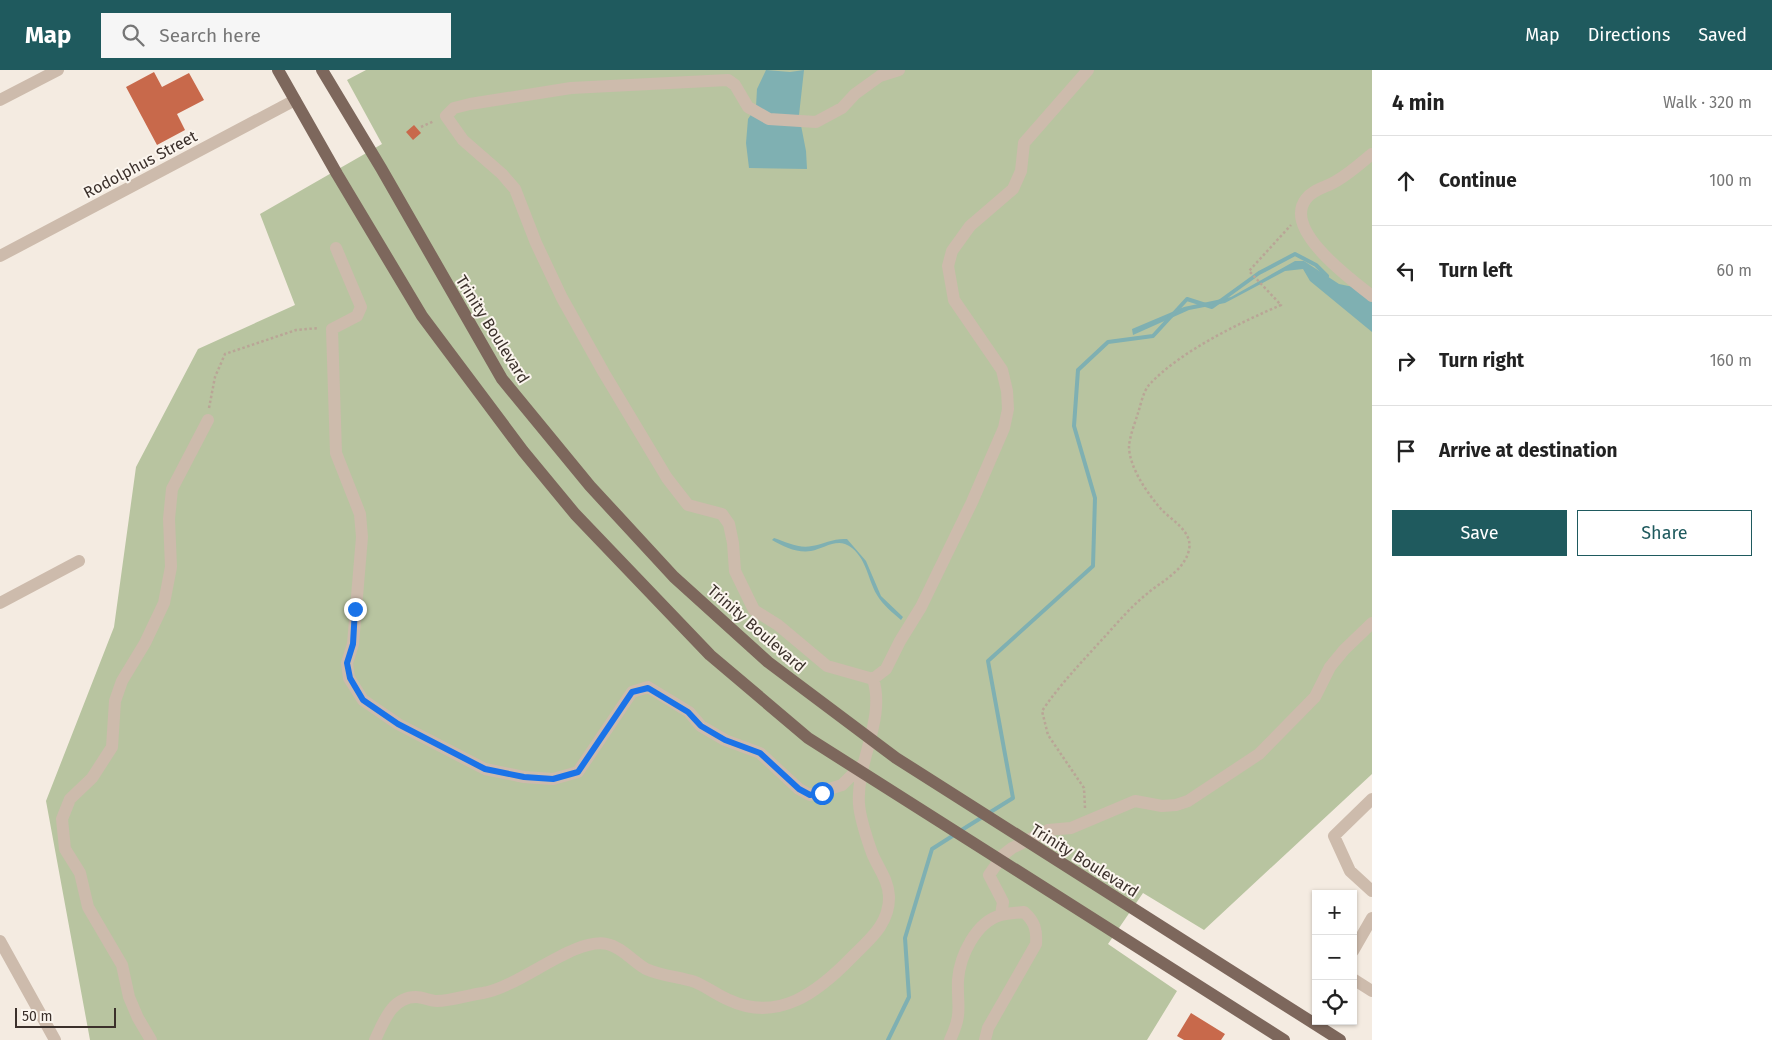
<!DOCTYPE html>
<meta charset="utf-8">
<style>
body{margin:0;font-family:"Fira Sans",sans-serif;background:#f6f6f6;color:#222}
.controls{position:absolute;right:15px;bottom:15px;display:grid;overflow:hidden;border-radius:0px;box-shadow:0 1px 4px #0004}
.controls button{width:45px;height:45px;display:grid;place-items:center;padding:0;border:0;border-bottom:1px solid #e0e0e0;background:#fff;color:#222;font:25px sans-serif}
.scale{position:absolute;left:15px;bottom:12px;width:101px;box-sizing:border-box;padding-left:5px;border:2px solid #3b302b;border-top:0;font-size:14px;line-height:18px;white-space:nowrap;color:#3b302b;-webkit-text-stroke:4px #fbf5ee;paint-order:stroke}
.stop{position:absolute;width:15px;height:15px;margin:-11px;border:4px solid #1a73e8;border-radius:50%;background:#fff}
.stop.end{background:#1a73e8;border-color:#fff;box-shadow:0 1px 5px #0008}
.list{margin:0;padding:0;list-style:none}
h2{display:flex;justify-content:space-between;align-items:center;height:65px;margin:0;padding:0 20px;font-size:21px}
h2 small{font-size:16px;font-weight:400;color:#767676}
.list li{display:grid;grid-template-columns:32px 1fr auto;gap:15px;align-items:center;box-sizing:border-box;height:90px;padding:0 20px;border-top:1px solid #e0e0e0}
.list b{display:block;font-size:19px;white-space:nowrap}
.list em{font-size:16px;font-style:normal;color:#767676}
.actions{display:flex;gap:10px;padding:15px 20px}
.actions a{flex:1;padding:11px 0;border:1px solid #1f5a5e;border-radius:0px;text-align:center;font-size:18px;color:#1f5a5e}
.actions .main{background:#1f5a5e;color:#fff}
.icon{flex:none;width:28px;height:28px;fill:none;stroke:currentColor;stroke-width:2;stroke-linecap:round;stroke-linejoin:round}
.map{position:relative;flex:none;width:1372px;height:970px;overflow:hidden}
header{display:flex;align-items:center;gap:30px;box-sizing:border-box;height:70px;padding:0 25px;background:#1f5a5e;color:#fff}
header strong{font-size:24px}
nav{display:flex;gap:28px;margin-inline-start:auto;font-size:18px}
.search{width:350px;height:45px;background:#f6f6f6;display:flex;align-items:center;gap:12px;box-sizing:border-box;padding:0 18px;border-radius:0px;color:#767676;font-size:19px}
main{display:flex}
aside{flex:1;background:#fff}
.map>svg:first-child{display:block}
.green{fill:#b8c4a0}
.water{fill:#7fb0b2}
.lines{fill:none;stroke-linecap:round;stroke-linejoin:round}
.stream{stroke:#7fb0b2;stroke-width:4}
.building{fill:#c8694b}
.path{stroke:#b9a596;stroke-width:2.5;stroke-dasharray:2.5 2.5;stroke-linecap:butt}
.minor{stroke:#cdbbac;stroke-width:12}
.major{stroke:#7d675c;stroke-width:12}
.route{stroke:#1a73e8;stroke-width:6}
.labels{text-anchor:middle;stroke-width:4;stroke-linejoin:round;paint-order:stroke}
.street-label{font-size:16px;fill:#3b302b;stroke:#fbf5ee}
</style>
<header>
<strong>Map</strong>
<div class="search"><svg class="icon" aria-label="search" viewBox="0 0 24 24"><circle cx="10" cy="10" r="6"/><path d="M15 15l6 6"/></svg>Search here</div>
<nav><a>Map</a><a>Directions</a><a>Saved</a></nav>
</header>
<main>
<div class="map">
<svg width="1372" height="970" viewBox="0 0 1372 970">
<rect width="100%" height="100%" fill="#f4ebe1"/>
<path class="green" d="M366,0H1372V704L1204,860L1143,823L1108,874L1177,921L1147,970H90L46,731L114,557L136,397L198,279L295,235L260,144L382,74L347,10Z"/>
<path class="water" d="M766,0L790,2L804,0L799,45L806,81L807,99L749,98L746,73L748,49L756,37L757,19Z
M1295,191H1304L1339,214L1358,218L1372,230V262L1310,211L1303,199L1285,201L1225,233L1189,240L1133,265L1132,259L1184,237L1231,227Z
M774,468C786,472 799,479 812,476C824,474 834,468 847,469L866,491L881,526L903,547L901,550C893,543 883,535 877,525C867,508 866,483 845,474C834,470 822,479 811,481C797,483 784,477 772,470Z"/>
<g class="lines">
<path class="stream" d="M960,761L1013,728L988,591L1093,496L1095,428L1074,356L1078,300L1108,272L1153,266L1187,229L1212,237L1259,203L1295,184L1316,195L1327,206
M888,970L909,927L905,868L932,779L954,765"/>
</g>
<path class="building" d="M154,2L162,17L189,3L204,30L177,44L185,60L157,75L126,17Z
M414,55L421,63L413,70L406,62Z
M1191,943L1225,964L1221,970H1184L1177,966Z"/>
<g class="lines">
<path class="path" d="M421,57L434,51
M209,338L215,307L225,284L296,260L319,258
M1085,738L1084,718L1048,665L1042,641C1059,616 1078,596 1098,574C1114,557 1129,538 1148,523C1162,511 1184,501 1189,480C1193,461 1172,451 1161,439C1147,423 1129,397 1129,376C1130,365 1135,353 1138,343C1141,334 1143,322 1149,315C1179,282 1239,253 1281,235L1249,201L1291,155"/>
<path class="minor" d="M0,30L58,0
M1372,84C1361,93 1350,103 1338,110C1328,117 1313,119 1306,129C1282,160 1352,210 1372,226
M336,178L361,237L357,246L332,259L336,383L360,444L362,467L353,574L347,593L349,608L363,630L398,654L485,699L524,707L553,709L578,702L632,622L648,617L689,642L701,656L725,670L760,683L799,719L810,725L842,715L864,693
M0,186L295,30
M0,533L79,491
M873,609L827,596L778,555L754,540L735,501L733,473L729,454L722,444L688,435L667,408L604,303L562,228L536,173L515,119L502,104L463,70L446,46L454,38L470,34L571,18L728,10L735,15L748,37L769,49L816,52L842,38L855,24L880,6L899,0
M873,609L886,599L900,571L921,537L972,432L1004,358L1008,339L1007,321L1002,300L954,230L948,196L952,181L970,156L1013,119L1021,101L1024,73L1088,0
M1372,729L1334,766L1350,801L1372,821
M1001,845L1003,832L989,805L1003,785L1012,778L1048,760L1071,758L1135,731L1162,736L1176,735L1188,731L1259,684L1315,627L1330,597L1344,580L1372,553
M0,871L55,970
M1353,881L1372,848
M1353,909L1372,921
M151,970L138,948L129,927L122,895L88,837L80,803L65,779L62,749L70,729L92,708L112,677L115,631L122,611L145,573L164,533L171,497L169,449L172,419L208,350
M375,970C384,951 392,927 416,927C423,927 430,931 437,931C451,931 468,925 483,923C520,917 574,867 607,874C622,877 633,892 646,899C662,906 679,907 695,912C707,917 717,925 729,930C778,953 818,922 851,888C869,870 890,854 889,826C888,809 878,798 872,783C867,769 860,748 859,734C856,692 886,649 873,609
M950,970C963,942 957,938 958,910C960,885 976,852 1001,845C1008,843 1017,843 1024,842C1035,852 1037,860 1036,874L988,958L985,970"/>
<path class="major" d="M278,0L337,104L422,246L523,381L575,444L710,585L808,668L1284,970
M322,0L381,98L502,309L590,416L674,507L768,592L896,688L1340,970"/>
</g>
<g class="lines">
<path class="route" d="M355,539L353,574L347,593L350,608L363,630L398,654L485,699L524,707L553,709L578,702L632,622L648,618L688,642L701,656L725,670L760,683L799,719L810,725L822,723"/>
</g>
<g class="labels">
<g class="street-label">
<text transform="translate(140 94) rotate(-28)" y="6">Rodolphus Street</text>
<text transform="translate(493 259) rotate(58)" y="6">Trinity Boulevard</text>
<text transform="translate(757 558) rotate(41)" y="6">Trinity Boulevard</text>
<text transform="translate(1085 790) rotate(32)" y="6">Trinity Boulevard</text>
</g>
</g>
</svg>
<div class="controls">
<button>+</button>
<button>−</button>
<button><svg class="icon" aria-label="locate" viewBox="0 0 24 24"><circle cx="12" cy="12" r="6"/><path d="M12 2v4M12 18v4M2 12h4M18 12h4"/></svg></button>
</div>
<div class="scale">50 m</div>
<div class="stop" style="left:822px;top:723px"></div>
<div class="stop end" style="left:355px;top:539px"></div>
</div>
<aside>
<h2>4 min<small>Walk · 320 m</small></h2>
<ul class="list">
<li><svg class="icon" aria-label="ahead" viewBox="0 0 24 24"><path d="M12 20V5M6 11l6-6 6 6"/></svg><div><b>Continue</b></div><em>100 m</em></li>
<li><svg class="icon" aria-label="left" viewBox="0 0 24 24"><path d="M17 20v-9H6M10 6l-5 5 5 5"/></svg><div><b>Turn left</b></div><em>60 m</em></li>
<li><svg class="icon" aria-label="right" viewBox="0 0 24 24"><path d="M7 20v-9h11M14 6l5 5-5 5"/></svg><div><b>Turn right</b></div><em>160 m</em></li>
<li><svg class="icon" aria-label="arrive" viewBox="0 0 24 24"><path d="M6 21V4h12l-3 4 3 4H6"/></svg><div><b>Arrive at destination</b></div></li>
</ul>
<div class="actions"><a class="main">Save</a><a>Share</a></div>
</aside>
</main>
